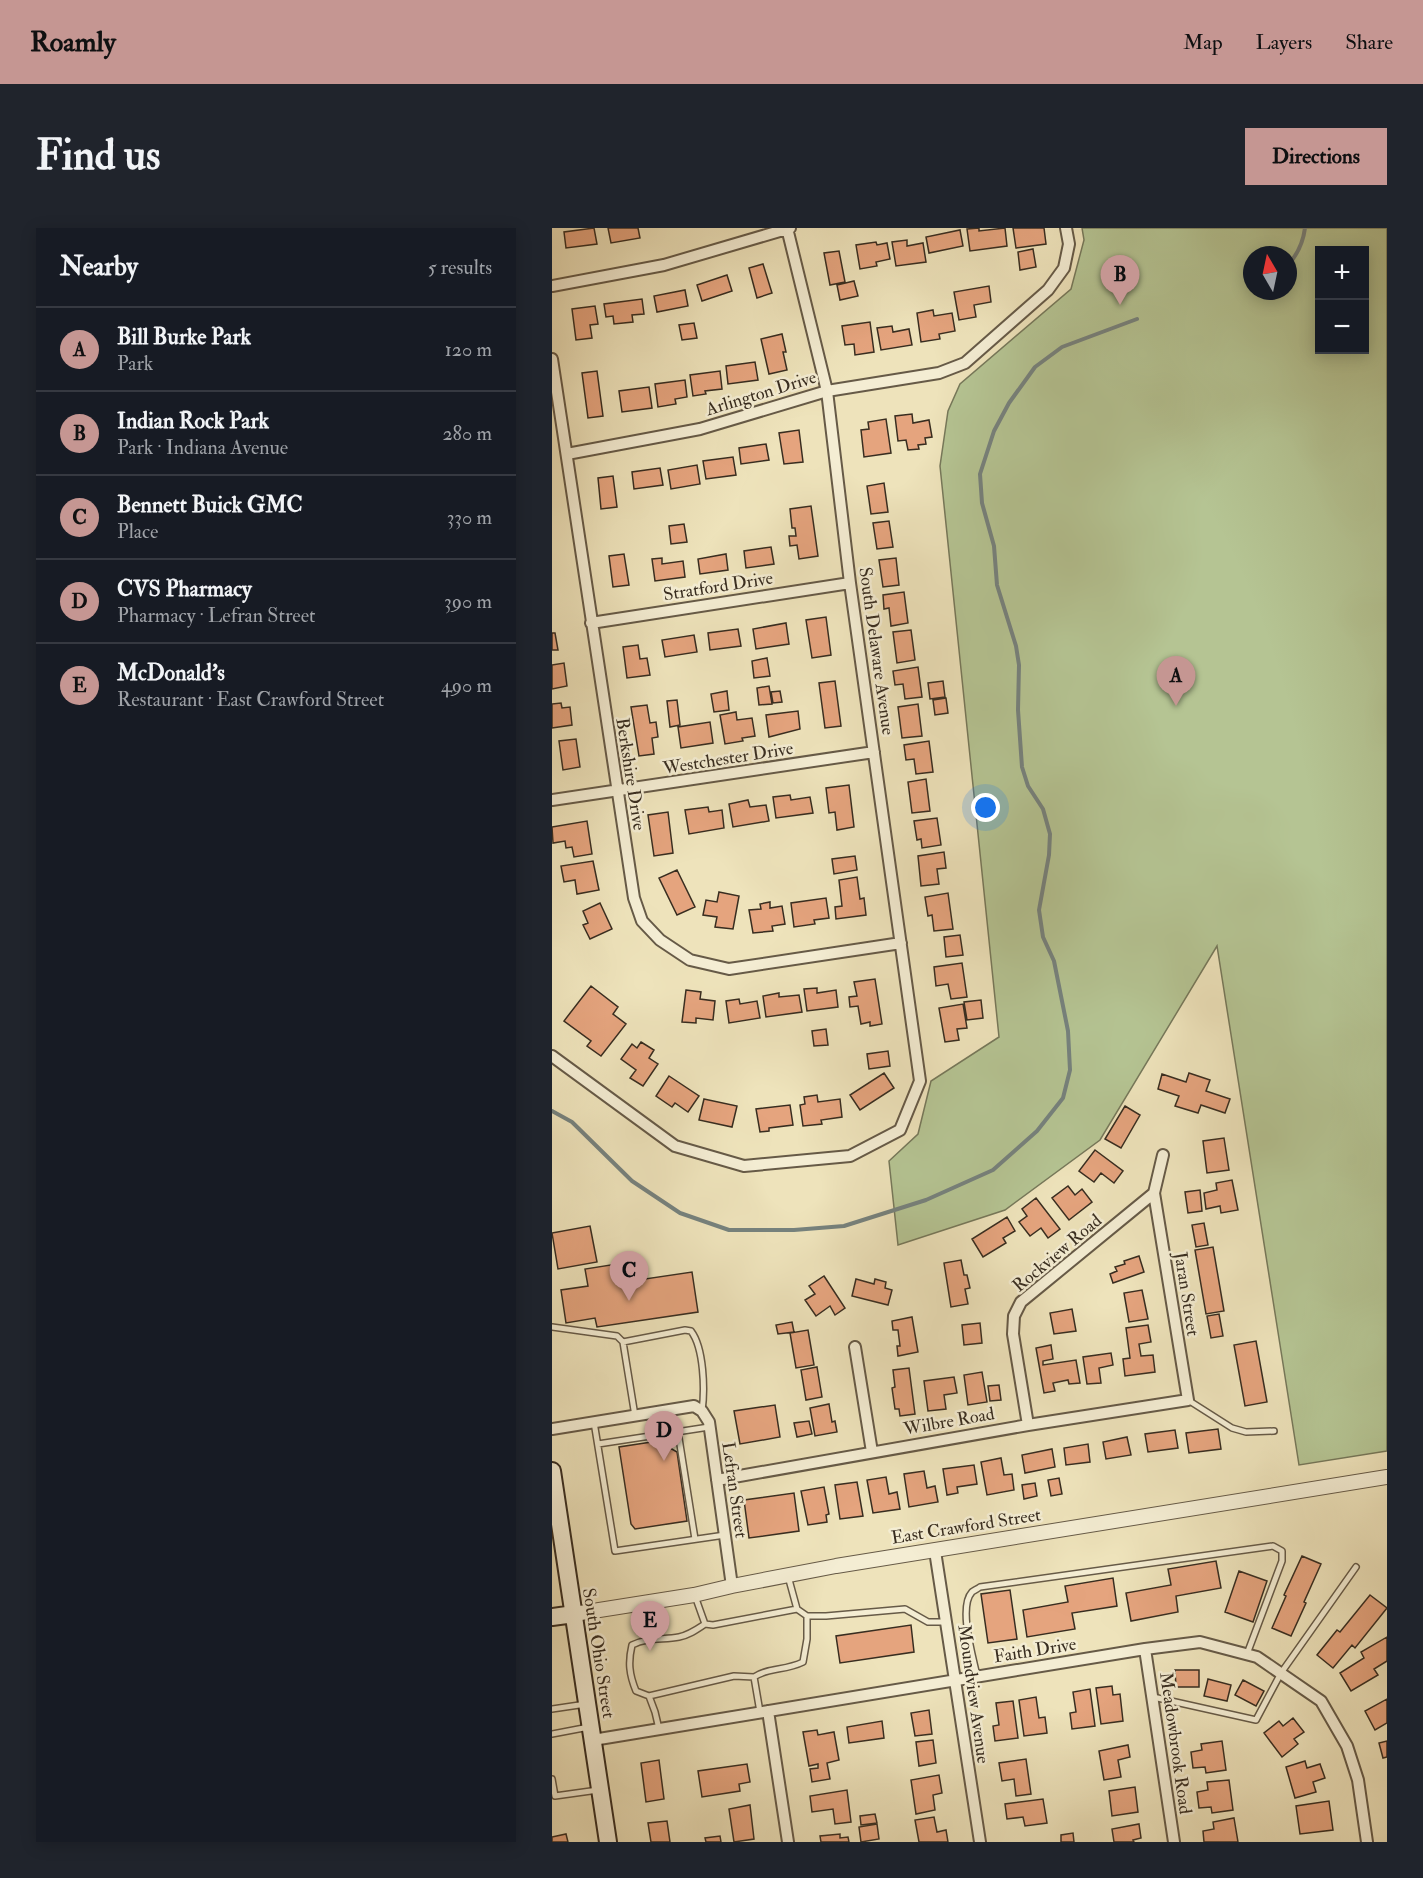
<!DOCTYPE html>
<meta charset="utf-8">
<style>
body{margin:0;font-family:"IM FELL Double Pica",serif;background:#20242c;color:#f1f3f6}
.controls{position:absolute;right:18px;top:18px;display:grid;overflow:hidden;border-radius:0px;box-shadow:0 3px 15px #0003}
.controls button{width:54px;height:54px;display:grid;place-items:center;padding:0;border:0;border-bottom:2px solid #363941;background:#171b24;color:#f1f3f6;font:30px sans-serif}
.compass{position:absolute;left:691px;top:18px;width:54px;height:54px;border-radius:50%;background:#171b24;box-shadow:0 3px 15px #0003;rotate:351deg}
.you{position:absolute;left:434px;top:580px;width:21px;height:21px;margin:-15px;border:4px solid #fff;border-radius:50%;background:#1a73e8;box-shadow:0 0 0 9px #1a73e833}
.badge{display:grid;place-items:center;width:39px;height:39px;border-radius:50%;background:#c59692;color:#111;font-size:20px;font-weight:700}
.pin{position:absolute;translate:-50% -50px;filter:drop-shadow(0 2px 3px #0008)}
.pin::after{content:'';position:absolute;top:32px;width:21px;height:18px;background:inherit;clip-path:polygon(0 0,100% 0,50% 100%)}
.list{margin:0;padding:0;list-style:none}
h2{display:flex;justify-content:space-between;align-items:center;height:78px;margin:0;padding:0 24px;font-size:26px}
h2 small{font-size:20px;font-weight:400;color:#9ea1a6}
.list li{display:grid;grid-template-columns:39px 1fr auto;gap:18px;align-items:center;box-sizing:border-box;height:84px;padding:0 24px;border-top:2px solid #363941}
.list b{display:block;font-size:22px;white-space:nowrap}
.list p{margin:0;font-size:20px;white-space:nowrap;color:#9ea1a6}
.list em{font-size:20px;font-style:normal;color:#9ea1a6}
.map{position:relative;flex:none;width:835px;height:1614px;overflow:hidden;border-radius:0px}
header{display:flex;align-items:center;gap:36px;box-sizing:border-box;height:84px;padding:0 30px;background:#c59692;color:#111}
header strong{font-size:28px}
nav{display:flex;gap:33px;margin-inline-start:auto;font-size:21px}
.intro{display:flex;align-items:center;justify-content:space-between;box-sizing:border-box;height:144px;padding:0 36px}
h1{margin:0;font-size:42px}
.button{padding:15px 27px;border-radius:0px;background:#c59692;color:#111;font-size:21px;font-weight:700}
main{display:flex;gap:36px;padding:0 36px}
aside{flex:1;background:#171b24;border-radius:0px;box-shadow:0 3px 15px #0003}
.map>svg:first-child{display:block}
.green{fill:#b5c493;stroke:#76785a;stroke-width:1.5;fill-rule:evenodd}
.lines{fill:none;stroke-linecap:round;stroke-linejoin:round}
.stream{stroke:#76827e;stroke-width:4}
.building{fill:#e5a47e;stroke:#382d20;stroke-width:1.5}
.service-casing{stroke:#665a47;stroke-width:8}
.minor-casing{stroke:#665a47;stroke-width:14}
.tertiary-casing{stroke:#665a47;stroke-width:16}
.secondary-casing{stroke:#382d20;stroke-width:20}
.service{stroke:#f4edd3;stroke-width:5}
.minor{stroke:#f4edd3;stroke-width:10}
.tertiary{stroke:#f4edd3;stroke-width:14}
.secondary{stroke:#f4edd3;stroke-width:16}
.labels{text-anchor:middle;stroke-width:5;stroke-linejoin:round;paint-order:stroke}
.street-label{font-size:18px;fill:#382d20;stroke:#f4edd3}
</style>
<header>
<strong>Roamly</strong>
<nav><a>Map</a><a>Layers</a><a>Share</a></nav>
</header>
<div class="intro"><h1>Find us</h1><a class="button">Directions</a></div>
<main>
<aside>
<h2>Nearby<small>5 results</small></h2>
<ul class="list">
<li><span class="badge">A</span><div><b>Bill Burke Park</b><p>Park</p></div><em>120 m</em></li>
<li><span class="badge">B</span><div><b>Indian Rock Park</b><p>Park · Indiana Avenue</p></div><em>280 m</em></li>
<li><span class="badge">C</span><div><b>Bennett Buick GMC</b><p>Place</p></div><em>330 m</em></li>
<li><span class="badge">D</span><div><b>CVS Pharmacy</b><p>Pharmacy · Lefran Street</p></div><em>390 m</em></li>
<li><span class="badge">E</span><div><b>McDonald's</b><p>Restaurant · East Crawford Street</p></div><em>490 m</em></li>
</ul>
</aside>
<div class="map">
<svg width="835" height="1614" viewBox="0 0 835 1614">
<rect width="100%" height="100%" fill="#eee3bb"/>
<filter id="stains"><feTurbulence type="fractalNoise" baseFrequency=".00333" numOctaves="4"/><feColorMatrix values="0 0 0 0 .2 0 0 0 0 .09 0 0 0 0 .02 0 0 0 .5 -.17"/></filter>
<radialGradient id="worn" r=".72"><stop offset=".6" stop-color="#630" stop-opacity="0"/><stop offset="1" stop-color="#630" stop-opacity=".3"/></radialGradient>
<path class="green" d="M530,0H835V1223L747,1237L665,718L548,912L453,982L346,1017L337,933L366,906L379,853L447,809L388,238L396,183L408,156L519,61L532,12ZM812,22V122H768V22ZM700,27H736V63H700Z"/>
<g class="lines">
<path class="stream" d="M736,37C746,26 751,15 753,0
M0,883L20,894L80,953L128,985L177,1002H242L292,998L374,972L441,942L485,903L511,870L518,842L516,803L502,733L491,709L487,682L497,627L498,606L491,581L476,558L470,539L466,482L467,437L464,418L445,357L442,318L430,275L428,246L442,203L457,175L483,139L510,119L585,91"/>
</g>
<path class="building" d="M42,0L45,16L14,20L12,4Z
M56,0H86L88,10L59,15Z
M427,0V3L453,0L455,18L418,23L415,1Z
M461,0H492L494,16L464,20Z
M408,2L411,18L377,25L374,9Z
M355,12V18L371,15L374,34L344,38L340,14Z
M324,14L325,17L335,15L338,31L324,34L325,38L308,41L304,17Z
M481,21L484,39L468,42L466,24Z
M287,23L293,54L278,57L272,25Z
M211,36L220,65L205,70L197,40Z
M175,47L180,63L150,73L145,57Z
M302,53L306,68L288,72L285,57Z
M437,58L439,74L422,77L424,89L407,92L402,64Z
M133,62L136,78L105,84L102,68Z
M90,71L92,86L80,87L81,94L62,96L61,88L54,89L52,76Z
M43,78L46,96L38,97L40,110L24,112L20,81Z
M381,82L382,88L400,85L403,103L387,106L388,111L369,114L365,85Z
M318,94L322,124L303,127L302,116L293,117L290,98Z
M142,95L145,110L130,112L127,97Z
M340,98L341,104L357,101L360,117L329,122L325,100Z
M230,106L234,124H231L235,142L217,146L209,111Z
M203,134L206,152L176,156L174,138Z
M45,143L51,188L36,190L30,145Z
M168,143L170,161L153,163L154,166L141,168L138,147Z
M133,152L135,169L123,171L124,176L106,179L103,156Z
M97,159L100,180L70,184L67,163Z
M360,186L361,195L377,192L380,209L373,210L374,216L366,217L367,221L356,222L354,212L346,213L343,188Z
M334,191L339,225L312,229L309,202L317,201L316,194Z
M247,202L251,234L232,236L227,205Z
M214,216L217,232L189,236L187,220Z
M181,229L184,247L154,251L151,233Z
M145,237L148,256L119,261L116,242Z
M108,240L111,257L82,261L80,244Z
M61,248L65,279L49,281L46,250Z
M332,255L336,284L319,286L315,258Z
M259,278L266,328L247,331L245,317L238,318L237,308H244L243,300H240L238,281Z
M337,293L341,319L325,321L321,295Z
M132,296L135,314L119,316L117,298Z
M219,319L222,336L194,340L192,323Z
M72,326L77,357L61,359L57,328Z
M174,326L176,342L148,346L146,331Z
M110,330V336L131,333L133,349L103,353L100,331Z
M344,330L347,357L331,359L327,332Z
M352,364L356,395L339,398L337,380L332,381L331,367Z
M274,389L279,427L260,430L254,392Z
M234,395L237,416L204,421L201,401Z
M186,401L189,418L158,422L156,405Z
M359,402L363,432L345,435L341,404Z
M0,405H3L6,422H0Z
M142,407L145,424L113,429L110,412Z
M86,417L88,431L95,430L98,447L75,450L71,419Z
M215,430L218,448L202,450L200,433Z
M12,435L15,458L0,461V437Z
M366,439L370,469L353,471L351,456L343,457L341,443Z
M283,453L289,498L273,500L267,455Z
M391,453L393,469L378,471L376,455Z
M217,458L220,476L207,477L205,460Z
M175,463L177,482L162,484L159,466Z
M228,463L230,474L221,475L219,464Z
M394,470L396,485L383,487L381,472Z
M125,472L128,497L118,499L115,473Z
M9,475L10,480L18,479L20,497L0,500V476Z
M366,476L370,508L350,510L346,479Z
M95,477L98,495L104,494L106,509L100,510L102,526L87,528L79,479Z
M246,483L248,501L217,509L214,487Z
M184,484L185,492L200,490L203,508L190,510L191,513L173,516L168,487Z
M158,494L161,515L129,520L126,499Z
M24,511L28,539L11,542L7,513Z
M377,513L381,544L364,546L362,531L354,532L352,517Z
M374,551L378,583L360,585L356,554Z
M297,557L302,599L285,602L283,584L277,585L274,560Z
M238,567L239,572L258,569L261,585L224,590L221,569Z
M196,572L198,579L214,577L217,593L181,599L177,576Z
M156,579L157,584L170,582L172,600L137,606L133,582Z
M116,584L121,625L102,628L96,587Z
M385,590L389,617L370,620L369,611L365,612L362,593Z
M35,593L40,626L22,629L20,619L14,620L13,613L1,615L0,599Z
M392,624L394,640L385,641L387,656L369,658L366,628Z
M303,628L305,642L282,646L280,631Z
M41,633L47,662L25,666L23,652L12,654L9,638Z
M125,642L143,679L125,687L107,650Z
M305,649L308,671L312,670L314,687L284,691L283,679L290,678L287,652Z
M167,664L187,668L181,701L163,699L165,689L151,687L154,672L165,674Z
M396,665L401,701L382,703L380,687L376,688L373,669Z
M274,670L277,690L262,692L263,696L242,699L239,675Z
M218,674V680L230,678L233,696L220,698L221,703L201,705L197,682L209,681L208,676Z
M48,675L60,701L38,711L31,697L36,695L31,683Z
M408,707L411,727L394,729L392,709Z
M410,735L415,769L399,771L396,756L384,758L382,739Z
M323,751L330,796L318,798V794L309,796L306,778L298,779L297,769L305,768L302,754Z
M39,758L66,779L61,786L74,796L49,828L35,818L39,813L12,793Z
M265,760V765L284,762L286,779L255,783L252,761Z
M134,762L149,764L148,771L163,773L161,792L144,790V795L130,794Z
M227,765V769L247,767L250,784L214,789L211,768Z
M187,771L188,776L205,773L208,790L177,795L174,773Z
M429,772L431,790L415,792L412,774Z
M411,776L415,800L405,801L407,812L393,814L387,780Z
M274,801L276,817L262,818L260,803Z
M89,814L102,822L97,830L106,836L91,858L78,850L84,842L69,831L80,816L85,820Z
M336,823L338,838L317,841L315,826Z
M332,845L342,860L308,882L298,867Z
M637,845L658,852L654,863L678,871L673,885L649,877L646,885L623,878L627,868L606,861L610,846L634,854Z
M117,848L147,868L136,884L123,875L120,879L104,868Z
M265,867L266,874L288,871L290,889L269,892L270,896L251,898L248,877L253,876L252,869Z
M152,871L185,878L180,899L147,892Z
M238,877L241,897L217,900V903L208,904L204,881Z
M573,878L588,887L569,920L553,911Z
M672,910L677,942L655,945L651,913Z
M543,922L571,943L562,955L549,945L542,954L527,943Z
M680,952L686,982L669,985L668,978L654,981L652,965L665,962L664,955Z
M516,958L523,967L530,961L540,974L517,992L500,970Z
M648,962L650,983L636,985L633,964Z
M484,970L508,1001L496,1010L489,1000L478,1008L467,994L475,988L470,981Z
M455,989L463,1003L451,1010L454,1015L431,1029L420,1011Z
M652,995L656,1017L644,1019L640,997Z
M38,998L45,1034L6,1041L0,1005Z
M661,1019L672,1083L654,1086L643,1022Z
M587,1028L592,1044L561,1055L558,1046L565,1043L563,1039L573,1036L572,1033Z
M409,1032L412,1047H415L418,1060L413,1061L416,1076L399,1079L392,1035Z
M71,1035L73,1054L140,1044L146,1084L45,1099L43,1090L14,1095L9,1062L36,1058L33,1041Z
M272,1048L293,1080L283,1087L278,1078L264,1088L253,1072L263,1066L257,1058Z
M304,1051L322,1056L323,1051L334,1054L333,1060L340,1062L336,1077L300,1068Z
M590,1062L596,1091L577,1094L572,1065Z
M520,1081L524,1103L502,1106L498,1085Z
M667,1086L671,1108L659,1110L655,1088Z
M360,1089L366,1124L346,1128L345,1118H348L346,1102H341L340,1093Z
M240,1094L242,1104L226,1106L224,1097Z
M428,1095L430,1115L412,1117L410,1097Z
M596,1097L599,1114L587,1116L589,1128L601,1127L603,1144L573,1148L571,1131L578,1130L574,1100Z
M256,1102L262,1137L244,1140L238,1105Z
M704,1113L715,1174L693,1178L682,1117Z
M499,1117L501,1131L491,1133V1137L524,1132L528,1155L517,1156L516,1152L501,1155L503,1163L492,1165L484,1120Z
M559,1125L561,1137L547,1140L549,1155L535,1156L531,1129Z
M265,1139L270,1169L254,1172L249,1142Z
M357,1140L363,1186L348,1188L347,1181H343L340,1160L343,1159L341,1142Z
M430,1144L435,1174L416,1177L412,1147Z
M402,1149L405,1165L392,1167L394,1181L376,1183L372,1153Z
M447,1157L449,1172L438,1173L436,1158Z
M277,1176L280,1194L283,1193L285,1204L263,1208L258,1180Z
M223,1177L228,1209L188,1216L182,1183Z
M257,1193L260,1206L245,1209L242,1195Z
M666,1201L669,1221L637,1225L634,1205Z
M623,1202L626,1220L596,1224L593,1206Z
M575,1209L579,1227L554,1231L551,1214Z
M106,1213L125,1224L135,1293L83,1301L79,1296L67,1219Z
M536,1216L538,1234L514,1237L512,1220Z
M500,1221L503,1239L473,1245L470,1227Z
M449,1230L452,1247L460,1246L462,1262L435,1267L429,1234Z
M422,1237L425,1256L405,1259L406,1265L395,1267L391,1241Z
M372,1243L375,1260L383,1258L386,1274L357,1279L352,1246Z
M334,1249L337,1266L345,1264L348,1281L321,1285L315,1252Z
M507,1250L510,1266L499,1268L496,1252Z
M305,1254L311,1288L288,1291L283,1257Z
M483,1255L485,1268L472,1271L470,1257Z
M272,1259L277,1286L274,1287L275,1294L256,1297L249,1263Z
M242,1265L247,1303L197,1310L192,1272Z
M750,1328L769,1336L752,1374L754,1375L739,1408L720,1400L734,1368L732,1367Z
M664,1333L669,1360L624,1368L626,1384L579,1393L574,1365L619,1357L616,1341Z
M687,1343L715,1353L701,1394L673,1384Z
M561,1350L565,1378L520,1385L523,1401L475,1409L471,1382L516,1374L513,1358Z
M458,1362L465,1411L436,1415L429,1366Z
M818,1367L835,1380L803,1420L800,1417L781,1440L765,1427L785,1402L788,1404Z
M359,1397L362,1424L288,1435L284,1408Z
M835,1409V1433L822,1441L826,1447L799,1463L788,1445L812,1430L809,1424Z
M623,1442H647V1459H624Z
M656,1451L679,1457L675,1473L652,1468Z
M691,1452L712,1463L704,1478L683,1467Z
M560,1458L561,1467L568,1466L571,1493L549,1496L544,1460Z
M538,1461L543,1498L520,1501L518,1485L524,1484L521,1464Z
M484,1469L487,1490L493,1489L495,1505L472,1508L467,1472Z
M835,1471V1495L823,1502L813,1483Z
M461,1473L466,1510L443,1513L441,1498L447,1497L444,1475Z
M377,1482L380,1506L363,1508L359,1485Z
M741,1490L752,1504L742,1511L746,1516L730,1529L712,1505L727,1493L731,1498Z
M330,1493L332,1510L297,1515L295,1499Z
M265,1502L266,1507L282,1504L287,1532L275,1535L278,1551L260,1554L258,1541L266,1540V1536L257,1538L251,1504Z
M381,1512L384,1535L367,1538L364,1514Z
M670,1513L674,1542L654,1545L653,1539L641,1540L639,1524L650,1522L649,1516Z
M835,1513V1529L831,1530L827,1515Z
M576,1517L578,1529L566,1532L569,1549L552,1552L547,1523Z
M474,1531L479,1566L464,1568L462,1551L450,1553L447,1535Z
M107,1532L112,1571L94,1574L89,1535Z
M753,1533L755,1540L768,1536L773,1550L761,1554L764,1564L743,1570L734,1539Z
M195,1536L198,1554L187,1556L188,1563L150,1569L146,1543Z
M387,1547L390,1565L381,1567L383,1582L364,1586L359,1552Z
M677,1552L681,1582L660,1585L659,1579L647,1580L645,1564L656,1562L655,1554Z
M583,1559L586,1584L560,1588L557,1563Z
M295,1562L299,1594L283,1596L281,1581L260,1584L258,1568Z
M491,1571L495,1595L473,1598L471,1589L455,1591L453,1576Z
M777,1573L781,1602L748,1606L744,1578Z
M198,1577L202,1611L182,1614L177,1581Z
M323,1586L325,1595L309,1597L308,1588Z
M382,1589L385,1604L394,1602L396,1614H367L363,1592Z
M682,1590L686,1614H652L651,1603L662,1601L661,1594Z
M115,1593L118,1614H99L96,1595Z
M325,1596L327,1611L309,1614L307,1599Z
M587,1596L589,1610L581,1612L582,1614H562L560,1601Z
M521,1605L522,1614H509V1607Z
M14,1606L16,1614H0V1609Z
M288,1606V1610L296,1609L297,1614H269L268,1608Z
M168,1608L169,1614H154L153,1610Z"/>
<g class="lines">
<g class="service-casing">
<path id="service" d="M0,1099L65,1108L71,1114L83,1188
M71,1114L133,1102L139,1103C152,1120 153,1162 150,1183
M636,1172L680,1200L694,1204L722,1203
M42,1194L63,1323L173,1307
M126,1204L143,1311
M46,1216L157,1199
M236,1348L245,1381L255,1388H274L353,1381L376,1394H395
M143,1368L153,1396L161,1397L245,1381
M153,1396C144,1402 137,1407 127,1409C111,1412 96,1409 80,1417C76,1434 77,1446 84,1463L97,1468L182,1448L202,1449
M425,1448C421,1429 406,1379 420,1364C421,1363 427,1360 428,1359L721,1318L730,1323V1333L695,1426
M97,1468L103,1484L107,1501
M601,1469L704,1492L729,1445L804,1339
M0,1481L34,1476
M208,1484L202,1449C217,1439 233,1443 251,1434L255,1411V1388
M0,1506L37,1499
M0,1551L3,1568L46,1562"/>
</g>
<g class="minor-casing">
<path id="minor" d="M0,58L112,37L238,0
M0,131L82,670L90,693L108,712L138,732L177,741L349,715
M15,226L148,201L275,163L387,145L413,135L496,62L512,40L517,16L514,0
M39,395L298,355
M0,572L322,524
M0,828L123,918L192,938L298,928L348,902L368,853L298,355L275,163L235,0
M303,1119L320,1224
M476,1197L461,1106L462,1088L469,1074L602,965
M0,1201L142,1178L150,1183L157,1194L180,1358
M165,1252L476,1197L636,1172L602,965L611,927
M383,1323L428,1614
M593,1421L622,1614
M216,1483L236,1614
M41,1512L593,1421L648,1414L705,1429L769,1473L795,1518L806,1552L815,1614"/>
</g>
<g class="tertiary-casing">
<path id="tertiary" d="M22,1386L142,1367L180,1358L284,1338L835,1249"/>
</g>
<g class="secondary-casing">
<path id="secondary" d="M0,1243L56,1614
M0,1389L22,1386"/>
</g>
<use href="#service" class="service"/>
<use href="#minor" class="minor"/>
<use href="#tertiary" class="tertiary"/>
<use href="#secondary" class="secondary"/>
</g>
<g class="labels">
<g class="street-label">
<text transform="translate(209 165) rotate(-17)" y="6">Arlington Drive</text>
<text transform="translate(166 358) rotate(-9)" y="6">Stratford Drive</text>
<text transform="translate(325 423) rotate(82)" y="6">South Delaware Avenue</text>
<text transform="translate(176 530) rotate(-9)" y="6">Westchester Drive</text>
<text transform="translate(79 546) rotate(81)" y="6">Berkshire Drive</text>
<text transform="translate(505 1025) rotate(-40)" y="6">Rockview Road</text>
<text transform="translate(635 1066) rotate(81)" y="6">Jaran Street</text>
<text transform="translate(397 1193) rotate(-10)" y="6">Wilbre Road</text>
<text transform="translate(183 1262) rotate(82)" y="6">Lefran Street</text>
<text transform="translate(414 1298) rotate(-9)" y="6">East Crawford Street</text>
<text transform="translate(483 1422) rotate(-9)" y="6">Faith Drive</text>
<text transform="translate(47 1425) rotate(81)" y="6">South Ohio Street</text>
<text transform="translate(422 1466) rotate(82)" y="6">Moundview Avenue</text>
<text transform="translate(624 1515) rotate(82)" y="6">Meadowbrook Road</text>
</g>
</g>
<rect width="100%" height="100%" filter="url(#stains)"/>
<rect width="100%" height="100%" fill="url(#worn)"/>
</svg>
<div class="controls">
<button>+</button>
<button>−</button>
</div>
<svg class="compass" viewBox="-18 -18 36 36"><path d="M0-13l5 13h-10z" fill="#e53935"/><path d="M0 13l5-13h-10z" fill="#9ea1a6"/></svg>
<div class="you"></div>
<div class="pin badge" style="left:624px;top:478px">A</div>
<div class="pin badge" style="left:568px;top:77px">B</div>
<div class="pin badge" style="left:77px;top:1073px">C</div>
<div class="pin badge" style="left:112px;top:1233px">D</div>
<div class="pin badge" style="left:98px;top:1423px">E</div>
</div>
</main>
